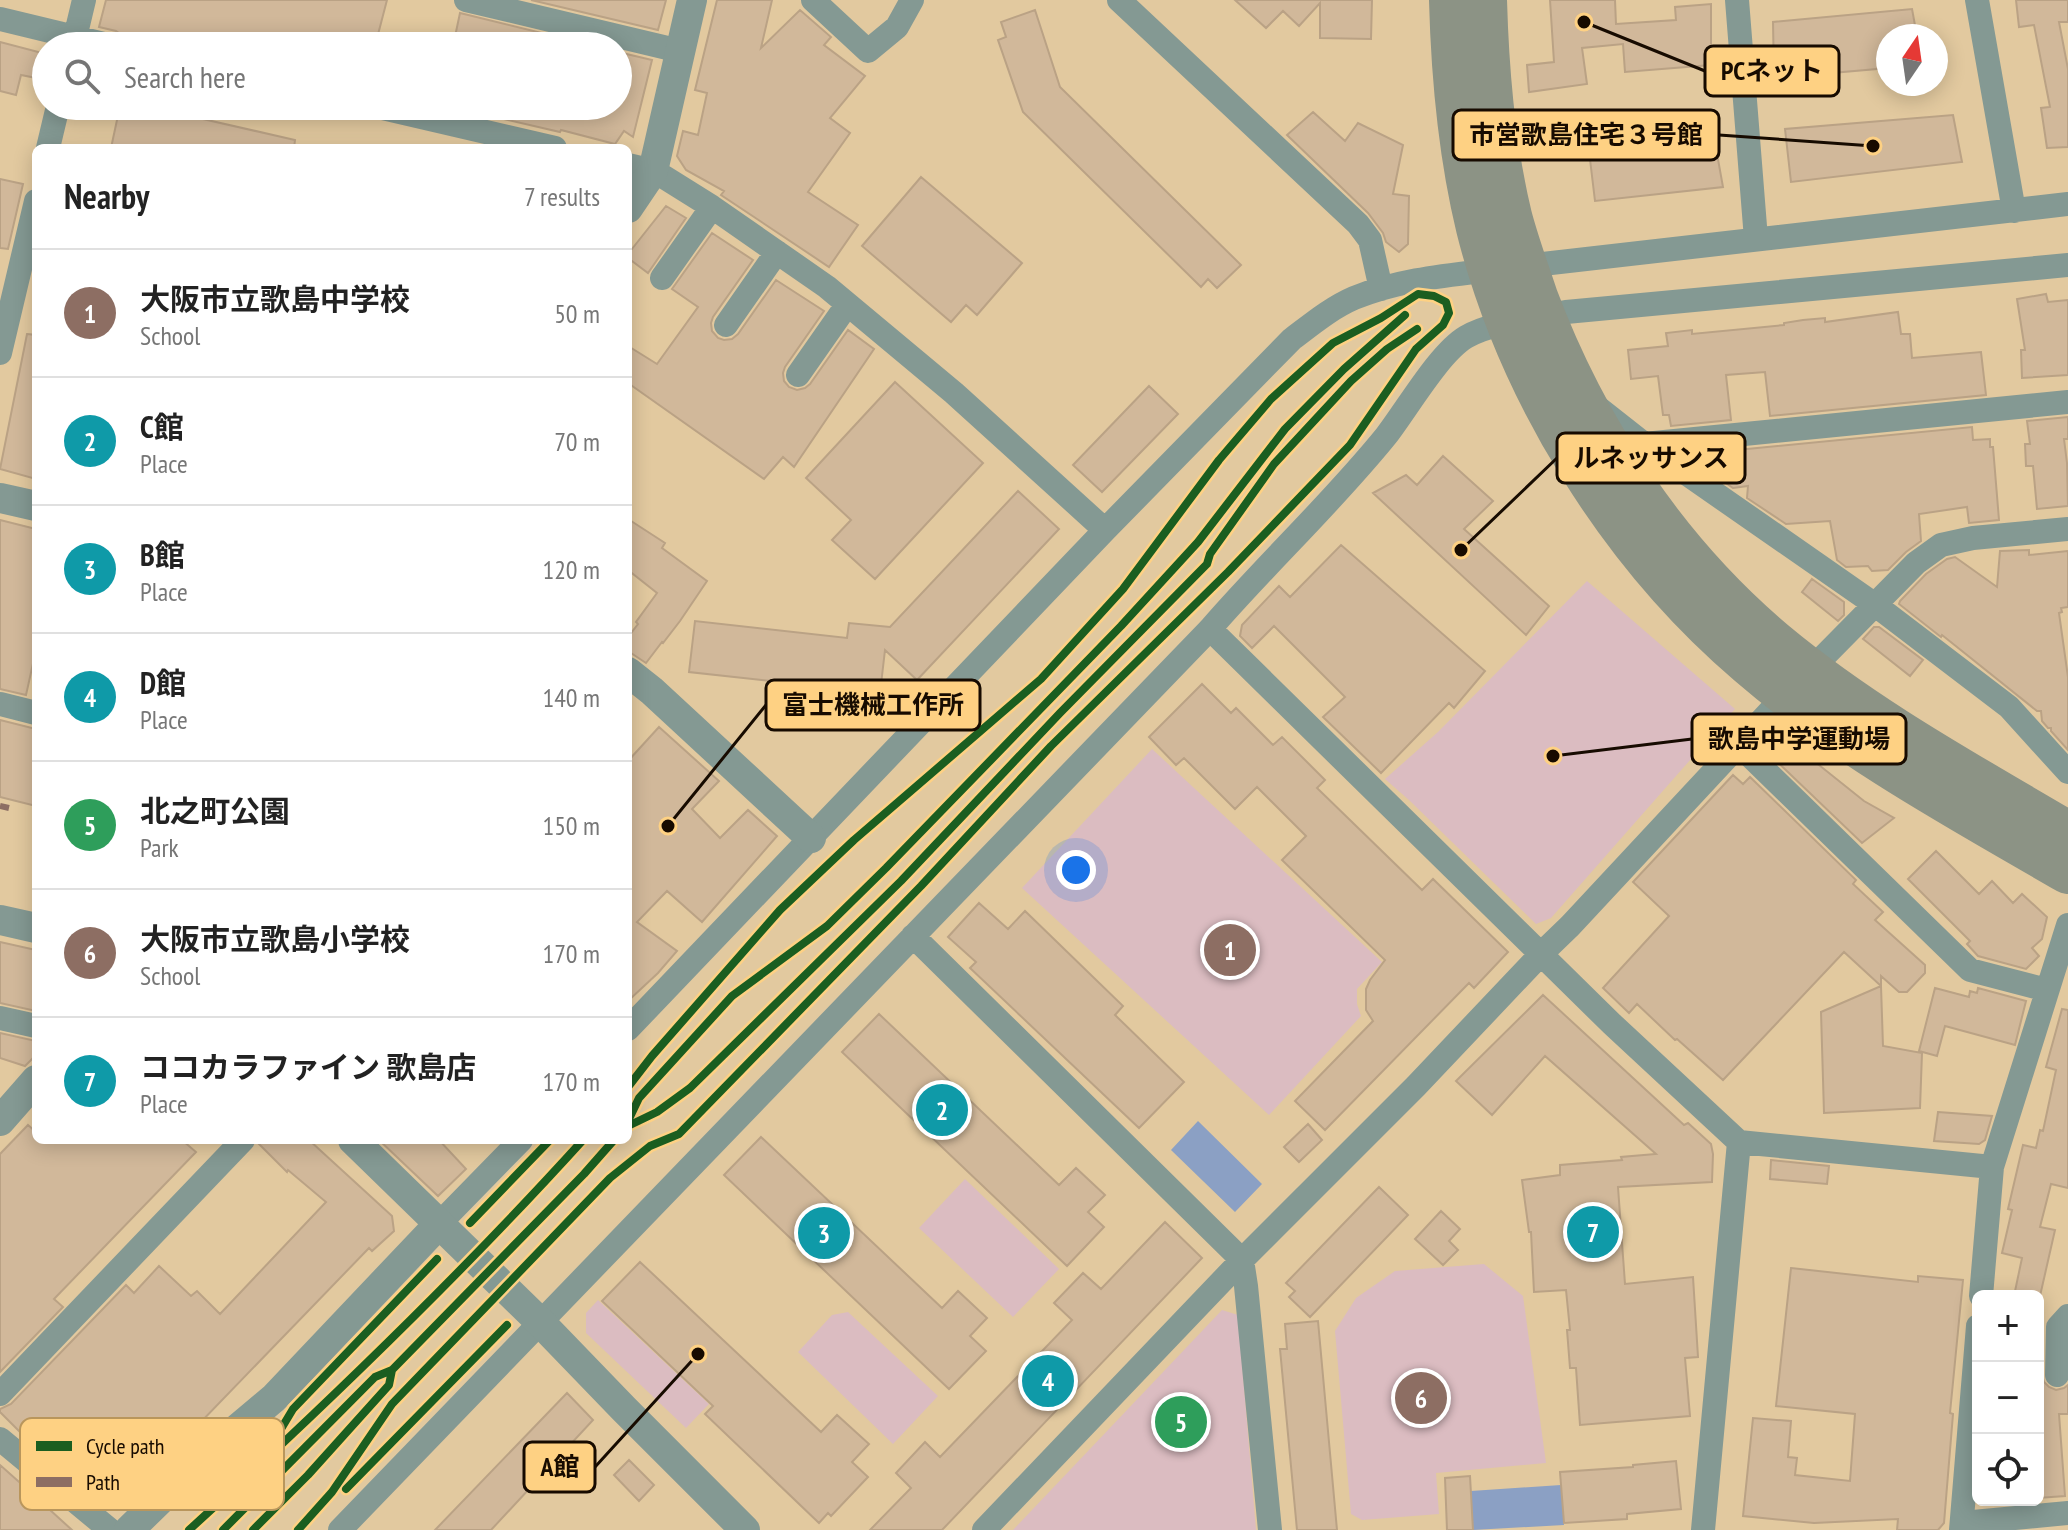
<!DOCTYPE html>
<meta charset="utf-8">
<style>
body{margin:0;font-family:"PT Sans Narrow","Noto Sans JP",sans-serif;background:#f6f6f6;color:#222}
.controls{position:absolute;right:24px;bottom:24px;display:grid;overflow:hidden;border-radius:12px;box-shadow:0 4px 20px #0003}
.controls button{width:72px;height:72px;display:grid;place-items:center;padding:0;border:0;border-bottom:2px solid #e0e0e0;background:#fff;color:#222;font:40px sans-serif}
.compass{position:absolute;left:1876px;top:24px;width:72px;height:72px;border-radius:50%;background:#fff;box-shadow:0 4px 20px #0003;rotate:13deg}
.you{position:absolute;left:1076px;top:870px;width:28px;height:28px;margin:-20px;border:6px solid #fff;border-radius:50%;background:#1a73e8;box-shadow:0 0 0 12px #1a73e833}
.badge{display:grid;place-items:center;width:52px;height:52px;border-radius:50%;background:#5e4e38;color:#fff;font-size:26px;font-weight:700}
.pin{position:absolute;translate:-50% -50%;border:4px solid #fff;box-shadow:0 2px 8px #0006}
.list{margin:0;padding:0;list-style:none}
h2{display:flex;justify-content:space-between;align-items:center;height:104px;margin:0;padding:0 32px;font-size:34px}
h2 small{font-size:26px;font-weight:400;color:#767676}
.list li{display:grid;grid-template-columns:52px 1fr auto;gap:24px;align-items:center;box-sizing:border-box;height:128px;padding:0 32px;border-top:2px solid #e0e0e0}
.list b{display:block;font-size:30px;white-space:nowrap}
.list p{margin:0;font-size:26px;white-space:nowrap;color:#767676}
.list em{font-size:26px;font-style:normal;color:#767676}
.icon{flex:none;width:44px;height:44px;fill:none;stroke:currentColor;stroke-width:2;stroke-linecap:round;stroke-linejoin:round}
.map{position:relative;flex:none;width:2068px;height:1530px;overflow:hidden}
.search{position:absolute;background:#fff;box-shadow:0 4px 20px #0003;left:32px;top:32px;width:600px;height:88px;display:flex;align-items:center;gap:20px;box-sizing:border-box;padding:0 28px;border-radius:44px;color:#767676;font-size:30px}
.panel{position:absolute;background:#fff;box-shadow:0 4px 20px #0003;left:32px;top:144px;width:600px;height:1000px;border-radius:12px}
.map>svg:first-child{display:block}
.green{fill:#dbbcc1}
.water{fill:#8ba0c4}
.building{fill:#d1b89a;stroke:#baa285;stroke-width:2}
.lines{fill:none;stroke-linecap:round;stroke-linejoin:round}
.minor{stroke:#849993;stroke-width:24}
.tertiary{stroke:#849993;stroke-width:30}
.motorway-bridge{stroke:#8c9385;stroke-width:44}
.quiet{stroke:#8d6e63;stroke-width:6;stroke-dasharray:12 6;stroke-linecap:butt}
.cycleway-casing{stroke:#fed183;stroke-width:13}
.cycleway{stroke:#1b5e20;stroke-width:8}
.key{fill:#fed183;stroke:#b9965c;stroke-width:2}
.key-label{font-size:22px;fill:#170b00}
.leader{fill:none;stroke:#170b00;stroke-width:3}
.callout-dot{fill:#170b00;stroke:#fed183;stroke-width:3}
.callout{fill:#fed183;stroke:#170b00;stroke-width:3}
.callout-label{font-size:26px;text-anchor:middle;font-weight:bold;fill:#170b00}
</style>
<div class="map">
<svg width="2068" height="1530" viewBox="0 0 2068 1530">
<rect width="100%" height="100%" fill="#e2c99f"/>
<path class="green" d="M1587,581L1735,709L1551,918L1536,924L1409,800L1385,779L1438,732Z
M1152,749L1382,962L1357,989V1004L1361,1016L1269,1115L1022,888Z
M965,1179L1059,1269L1013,1317L919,1228Z
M1484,1264L1523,1296L1546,1463L1436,1473L1439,1514L1362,1520L1351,1514L1335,1331L1356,1298L1395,1271Z
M598,1300L709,1404L686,1428L586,1333V1313Z
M1222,1310L1238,1315L1256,1530H1013Z
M848,1312L938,1396L893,1444L798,1352L832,1315Z"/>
<path class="water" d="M1198,1121L1262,1184L1235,1212L1171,1150Z
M1561,1485L1564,1525L1473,1530L1471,1491Z"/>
<path class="building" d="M106,0H387L375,46H154L138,43L139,41L124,37L116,31L99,27Z
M531,0H666L658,30Z
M717,0H772L761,48L800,10L831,37L824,45L865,76L830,118L850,133L808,192L858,225L829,267L721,195L724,191L686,170L677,156L683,131L698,135L707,93L695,90Z
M1235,0H1372L1371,39L1320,38V3L1299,26L1283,11L1266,28Z
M1550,0H1615L1616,24L1676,20L1675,7L1711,4V65L1625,72L1623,44L1582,48L1587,84L1529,92L1527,65L1554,62Z
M2016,0H2068V22H2059L2068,69V147L2047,148L2041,108L2050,107L2034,25L2019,27Z
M1912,9L1917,36H1888V68L1774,78L1773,22Z
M1035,10L1060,87L1241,265L1217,288L1208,279L1201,287L1023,112L998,40L1006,37L1001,22Z
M460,13L574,41L573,46H453Z
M0,42L46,54V80L21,75L16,95L0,91Z
M618,52L652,60L633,137L624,131L615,144L561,130L560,132L482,114L483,106H618Z
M120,106H146L295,140L294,148H111Z
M1313,112L1345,141L1358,123L1403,145L1393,194L1409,196L1408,244L1399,252L1386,242L1383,233L1368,213L1287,135Z
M1953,115L1962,162L1791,182L1785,129Z
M1714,137L1723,187L1595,201L1589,151Z
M921,177L1022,263L977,315L966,305L951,322L862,246Z
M0,179L23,184L8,249L0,248Z
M666,206L686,218L648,273L628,258V254Z
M712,233L753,260L713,317L711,323L712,331L718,338L724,340L732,339L738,334L776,280L824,311L785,367L783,373L784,381L789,387L797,390L805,388L810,384L848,330L874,349L794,467L783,457L764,479L628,383V346L657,364L698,307L672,289Z
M2046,294L2048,302L2068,300V375L2022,378L2021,350H2025L2017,299Z
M1898,312L1901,334H1910L1912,358L1981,352L1986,395L1770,416L1765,372L1726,375L1731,420L1671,426L1669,415H1663L1658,376L1631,379L1628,350L1668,346L1666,333L1692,330V334L1784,325V323L1803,320L1825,318V322Z
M27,334L36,335V479L0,469Z
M895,382L983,463L875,579L832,540L851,520L806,478Z
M1149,386L1178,414L1102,492L1073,465Z
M2068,417V439H2064L2067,463L2068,506L2037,509L2033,466H2026L2025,444H2030L2027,421Z
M1972,427L1973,440L1990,439V447H1993L1999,520L1969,523L1967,507L1919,514L1921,541L1906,552L1888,570L1872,571L1868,566L1846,567L1837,560L1830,521L1786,524L1747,498L1748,486L1733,488L1686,455Z
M1443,456L1493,501L1464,529L1549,606L1526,635L1373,493L1406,475L1417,485Z
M1018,491L1059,529L917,680L885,650L880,693L689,672L695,621L847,638L849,623L890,627Z
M628,519L665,543L662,548L707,581L680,621L663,643L662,642L646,663L628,651V637L638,624L636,622L657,593L628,570Z
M0,520L36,529V650L26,695L0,689Z
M1341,545L1485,671L1454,708L1449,703L1381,773L1323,717L1345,697L1274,626L1252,648L1240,636L1242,625L1279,586L1290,597Z
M2029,550V555L2068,551V607L2061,608L2062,612L2059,613L2068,677V750L2051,731V728H2048L2042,721L2041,711H2037L1942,635L1941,637L1899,604L1900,601L1926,574L1947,559L1955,557L1997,587L2000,551Z
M1812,579L1844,602V615L1838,621L1802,592Z
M1874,627H1879L1923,660L1910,676L1863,639Z
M1202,684L1231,713L1236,708L1273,745L1282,737L1325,780L1317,788L1422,890L1433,879L1508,952L1474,988L1469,983L1325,1130L1295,1101L1373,1021L1366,1010V989L1370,980L1385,960L1282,860L1306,836L1257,787L1235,809L1184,758L1176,765L1149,737Z
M0,720L36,729V806L0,797Z
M659,727L719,781L692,809L720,838L748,810L777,836L702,922L667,891L637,922L677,951L658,973L628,1001V761Z
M1779,740L1819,765L1864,801L1894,818L1862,843L1766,751L1767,741Z
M1733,775L1743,784L1750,777L1856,880L1853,884L1883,912L1875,920L1925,965V973L1907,992H1899L1881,976V986L1844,952L1723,1080L1677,1039L1675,1040L1637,1004L1629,1013L1603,988L1669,916L1633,882Z
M1936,851L1979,894L1992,881L2013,903L2022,894L2047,917L2042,939L2032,948L2039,956L2026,969L1978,956L1967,944L1970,941L1908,879Z
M979,903L1008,929L1025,911L1123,1006L1115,1015L1184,1082L1139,1128L970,968L976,962L948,937Z
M0,942L36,950V1011L0,1003Z
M1881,986L1883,1046L1922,1053L1920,1108L1824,1113L1821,1012Z
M1935,988L1969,997L1970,991L1977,993L1978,988L2026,1001L2015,1045L1945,1026L1937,1056L1919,1051Z
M1543,995L1684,1125L1688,1123L1711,1144L1713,1154L1712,1182L1618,1187L1625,1284L1693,1277L1698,1357L1685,1358L1690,1416L1580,1425L1576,1368H1570L1567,1330H1570L1566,1290L1534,1292L1531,1232H1529L1522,1180L1560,1175V1165L1622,1160L1621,1157L1656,1154L1545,1056L1492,1115L1456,1081Z
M2062,1009L2068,1010V1188L2051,1184L2040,1227L2055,1230L2040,1296H2014L2022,1258L2002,1253L2012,1210L2008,1209L2023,1145L2036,1148L2040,1130L2043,1131L2056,1070L2046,1067Z
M879,1014L1059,1185L1076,1168L1105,1195L1088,1212L1104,1227L1067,1266L842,1052Z
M0,1033L36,1041V1055L25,1066L0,1058Z
M1938,1112L1992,1116L1985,1140L1979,1144L1934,1141Z
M1308,1124L1322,1140L1299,1162L1284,1147Z
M28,1125L36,1132V1140H182L196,1152L54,1299L63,1307L0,1372V1154Z
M761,1137L942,1308L958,1291L987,1318L970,1336L986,1351L949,1389L724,1175Z
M258,1140H309L392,1216L394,1231L372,1251L369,1248L196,1427L197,1428L152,1479L113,1446L82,1486L37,1449L0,1412V1409L11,1404L126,1285L134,1293L159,1266L191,1296L197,1291L220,1314L326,1202L288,1170L287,1172L258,1143Z
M379,1140H439L466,1169L438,1196Z
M1771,1160L1829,1166L1827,1184L1770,1179Z
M1379,1187L1408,1215L1310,1317L1289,1297L1295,1291L1286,1283Z
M1441,1211L1460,1229L1449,1241L1458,1250L1443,1265L1415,1239Z
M1165,1222L1202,1258L942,1530H870L911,1488L896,1473L925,1442L940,1457L1072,1320L1054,1303L1083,1273L1101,1289Z
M640,1262L821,1432L837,1415L869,1444L852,1462L868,1477L831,1516L828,1513L819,1523L705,1414L713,1406L602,1301Z
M1791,1268L1918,1282V1276L1963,1280L1950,1413L1953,1414L1944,1523L1938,1530H1897L1898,1519L1814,1523L1743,1516L1753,1418L1791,1421L1788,1457L1797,1458L1795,1475L1850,1481L1855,1414L1776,1406Z
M1318,1321L1337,1530H1297L1280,1349H1287L1285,1324Z
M2038,1329H2043L2042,1375L2044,1382L2049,1387L2056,1390L2064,1388L2068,1385V1414H2059L2065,1496L2038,1498Z
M567,1393L593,1420L491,1530H435Z
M629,1460L654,1485L639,1501L614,1475Z
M1676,1461L1681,1509L1627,1514V1519L1564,1523L1560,1472L1633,1467V1465Z
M0,1465L27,1489L72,1530H0Z
M1470,1476L1473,1530H1447L1445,1478Z"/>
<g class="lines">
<path class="minor" d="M466,0L680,51
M813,0L868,51L897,27L912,0
M1119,0L1358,224L1370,240L1381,289
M1737,0L1756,239
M1977,0L2014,211
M0,19L112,46
M73,46L84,0
M374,106L555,148
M48,148L58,106
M628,165L653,171L664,177L712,207L827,287L954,393L1105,530
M662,278L712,207
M726,325L777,252
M0,353L36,201
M798,375L847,305
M1597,407L1644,444L1874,604L2009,707L2068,772
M1644,444L2068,402
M1210,629L1612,1024L1739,1142L1992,1167
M0,704L36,713
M1739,745L1970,970L2047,990
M913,936L1242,1260L1246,1286L1270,1530
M0,1018L36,1026
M628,1029L1105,530L1292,339C1312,324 1331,308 1354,298C1400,279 1451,275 1499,269L2068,204
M439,1224L521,1140
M1981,1296L1992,1167L2068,925
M2057,1375L2058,1327L2068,1316
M0,1394L243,1140
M0,1439L110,1530
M1962,1523L2068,1513
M340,1530L1210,629C1267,563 1331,504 1386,436C1407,409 1439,353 1466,337C1491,322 1537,318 1566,312L2068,265
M984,1530L1242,1260L1416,1086L1542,953L1570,926L1774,707L1916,563L1941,545L1973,538L2068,529
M1703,1530L1739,1142
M1961,1530L1978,1326"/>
<path class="tertiary" d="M628,208L653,171L692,0
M0,498L36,506
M628,672L652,691L811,838
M0,920L36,928
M0,1121L36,1080
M353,1140L540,1322L624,1409L745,1530
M129,1530L205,1456L274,1398L439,1224"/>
<path class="motorway-bridge" d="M1451,0C1453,76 1460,154 1478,228C1519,392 1620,554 1749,664C1845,747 1959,809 2068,872
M1485,0C1487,72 1493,146 1510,216C1517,243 1527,270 1536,297C1585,428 1666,551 1774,642C1864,717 1968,774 2068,833"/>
<path class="quiet" d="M0,806L9,808"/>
<g class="cycleway-casing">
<path id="cycleway" d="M628,1121L639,1098L732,996L827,926L886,868L1121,626L1198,542L1285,429L1344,369L1405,315
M628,1126L657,1112L690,1088L901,881L1060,713L1207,564L1210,554L1274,464L1351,381L1387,349L1417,329
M470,1223L550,1140
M277,1445L278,1434L293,1409L437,1259
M346,1489L507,1325
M189,1530C326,1405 459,1277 583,1140
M223,1530L375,1377L392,1370L584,1174L614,1140
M253,1530L308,1475L389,1385L392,1370
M298,1530L332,1492L392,1404L610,1178L650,1146L679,1134L921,886L1051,746L1228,572L1350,445L1416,349L1443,325L1449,313L1446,302L1434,296L1418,294L1381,318L1333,343L1271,399L1219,460L1123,589L1041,679L854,840L780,910L652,1056L628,1087"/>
</g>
<use href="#cycleway" class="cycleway"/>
</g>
<rect x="20" y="1418" width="264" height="92" rx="12" class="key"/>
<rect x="36" y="1441" width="36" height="10" fill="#1b5e20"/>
<rect x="36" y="1477" width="36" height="10" fill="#8d6e63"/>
<g class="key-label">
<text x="86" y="1454">Cycle path</text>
<text x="86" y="1490">Path</text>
</g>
<path class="leader" d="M1584 22L1705 71M1873 146L1719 135M1461 550L1557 458M668 826L766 705M1553 756L1692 739M698 1354L595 1467"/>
<g class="callout-dot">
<circle cx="1584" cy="22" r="8"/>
<circle cx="1873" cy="146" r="8"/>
<circle cx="1461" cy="550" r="8"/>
<circle cx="668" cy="826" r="8"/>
<circle cx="1553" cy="756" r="8"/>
<circle cx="698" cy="1354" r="8"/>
</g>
<g class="callout">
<rect x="1705" y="46" width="134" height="50" rx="8"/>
<rect x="1453" y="110" width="266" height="50" rx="8"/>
<rect x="1557" y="433" width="188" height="50" rx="8"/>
<rect x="766" y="680" width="214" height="50" rx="8"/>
<rect x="1692" y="714" width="214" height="50" rx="8"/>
<rect x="524" y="1442" width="71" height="50" rx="8"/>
</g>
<g class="callout-label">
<text x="1772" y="80">PCネット</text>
<text x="1586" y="144">市営歌島住宅３号館</text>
<text x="1651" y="467">ルネッサンス</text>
<text x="873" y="714">富士機械工作所</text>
<text x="1799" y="748">歌島中学運動場</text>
<text x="560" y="1476">A館</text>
</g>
</svg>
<div class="controls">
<button>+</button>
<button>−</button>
<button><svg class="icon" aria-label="locate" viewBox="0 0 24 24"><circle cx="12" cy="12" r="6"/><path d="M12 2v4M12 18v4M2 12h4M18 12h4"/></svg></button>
</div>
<svg class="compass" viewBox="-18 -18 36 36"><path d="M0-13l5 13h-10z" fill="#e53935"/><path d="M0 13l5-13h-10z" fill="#767676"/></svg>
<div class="you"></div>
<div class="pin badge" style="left:1230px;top:950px;background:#8d6e63">1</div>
<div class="pin badge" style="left:942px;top:1110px;background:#0f9aa8">2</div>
<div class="pin badge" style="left:824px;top:1233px;background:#0f9aa8">3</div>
<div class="pin badge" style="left:1048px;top:1381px;background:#0f9aa8">4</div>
<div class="pin badge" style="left:1181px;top:1422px;background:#2e9e5b">5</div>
<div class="pin badge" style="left:1421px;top:1398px;background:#8d6e63">6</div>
<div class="pin badge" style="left:1593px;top:1232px;background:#0f9aa8">7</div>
<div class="search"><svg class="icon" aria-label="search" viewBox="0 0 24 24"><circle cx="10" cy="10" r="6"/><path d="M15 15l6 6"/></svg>Search here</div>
<section class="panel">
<h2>Nearby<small>7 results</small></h2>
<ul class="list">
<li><span class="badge" style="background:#8d6e63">1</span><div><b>大阪市立歌島中学校</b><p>School</p></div><em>50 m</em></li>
<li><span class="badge" style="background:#0f9aa8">2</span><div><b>C館</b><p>Place</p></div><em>70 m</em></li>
<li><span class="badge" style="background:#0f9aa8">3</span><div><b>B館</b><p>Place</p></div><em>120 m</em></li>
<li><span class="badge" style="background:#0f9aa8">4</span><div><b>D館</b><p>Place</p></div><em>140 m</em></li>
<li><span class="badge" style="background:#2e9e5b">5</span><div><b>北之町公園</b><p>Park</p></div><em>150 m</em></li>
<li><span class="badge" style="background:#8d6e63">6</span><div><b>大阪市立歌島小学校</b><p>School</p></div><em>170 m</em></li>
<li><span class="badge" style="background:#0f9aa8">7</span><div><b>ココカラファイン 歌島店</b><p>Place</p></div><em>170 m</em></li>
</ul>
</section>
</div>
